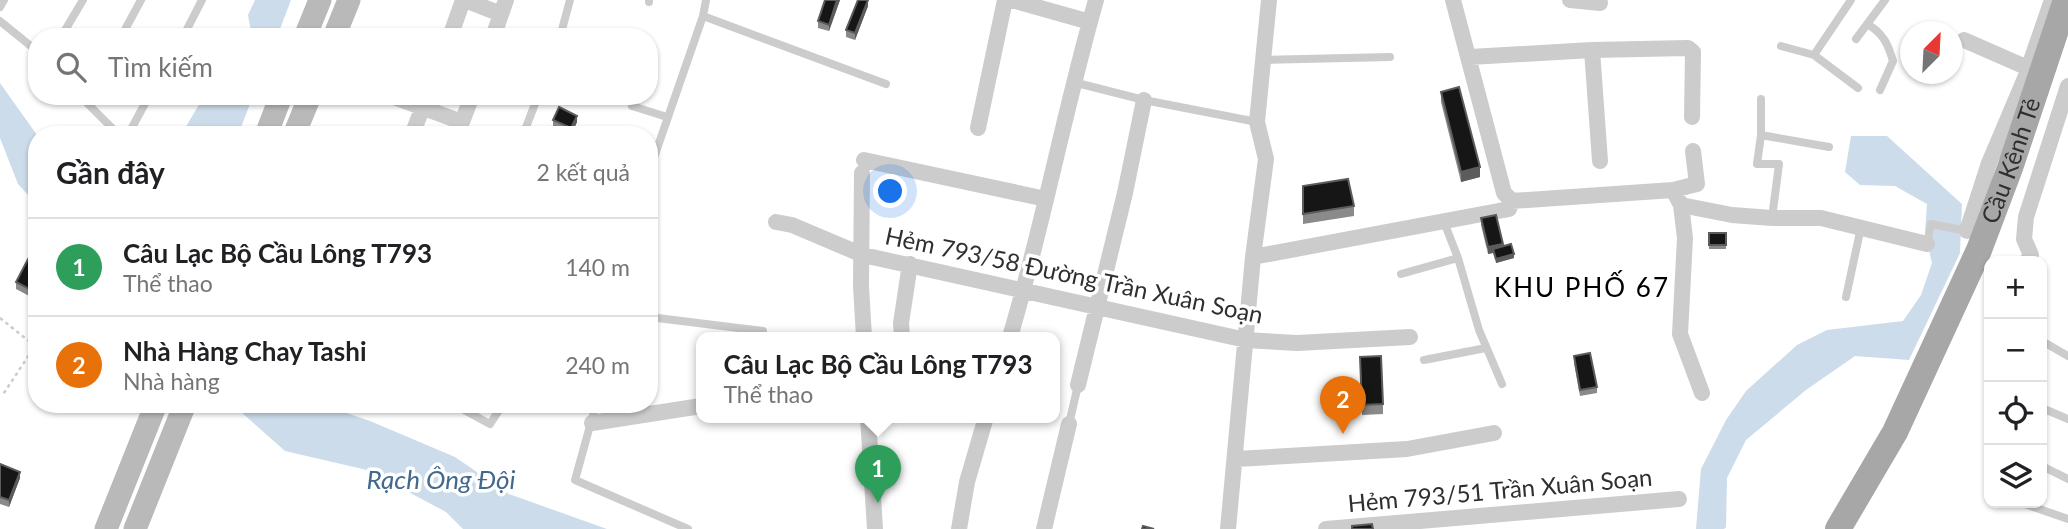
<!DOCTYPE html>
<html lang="vi">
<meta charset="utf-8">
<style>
body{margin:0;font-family:Lato,sans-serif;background:#f2f2f2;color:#202124}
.controls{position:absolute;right:21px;bottom:21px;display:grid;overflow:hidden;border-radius:14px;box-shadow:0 2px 5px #0004}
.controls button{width:63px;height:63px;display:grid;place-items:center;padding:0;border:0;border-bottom:2px solid #e0e0e0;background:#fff;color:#202124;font:35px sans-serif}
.compass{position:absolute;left:1900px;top:21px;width:63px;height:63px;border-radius:50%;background:#fff;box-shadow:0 2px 5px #0004;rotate:24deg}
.you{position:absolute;left:891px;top:192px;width:24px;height:24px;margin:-18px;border:5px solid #fff;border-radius:50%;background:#1a73e8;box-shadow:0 0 0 10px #1a73e833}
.badge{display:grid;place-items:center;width:46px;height:46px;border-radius:50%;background:#da403e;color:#fff;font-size:23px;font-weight:700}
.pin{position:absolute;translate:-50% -58px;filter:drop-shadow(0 2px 4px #0008)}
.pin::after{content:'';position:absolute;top:37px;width:24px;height:21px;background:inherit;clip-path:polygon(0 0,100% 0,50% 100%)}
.popup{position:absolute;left:696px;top:332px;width:364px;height:91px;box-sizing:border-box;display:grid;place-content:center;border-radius:14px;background:#fff;filter:drop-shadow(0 2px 5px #0005);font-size:23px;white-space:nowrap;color:#757577}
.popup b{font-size:26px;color:#202124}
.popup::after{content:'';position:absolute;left:50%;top:100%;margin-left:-14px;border:14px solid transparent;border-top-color:#fff}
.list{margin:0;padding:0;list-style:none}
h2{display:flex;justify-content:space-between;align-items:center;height:91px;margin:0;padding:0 28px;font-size:30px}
h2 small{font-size:23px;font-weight:400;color:#757577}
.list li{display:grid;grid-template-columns:46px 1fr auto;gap:21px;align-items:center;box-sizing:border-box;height:98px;padding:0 28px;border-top:2px solid #e0e0e0}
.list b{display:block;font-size:26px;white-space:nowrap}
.list p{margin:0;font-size:23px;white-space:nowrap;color:#757577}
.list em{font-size:23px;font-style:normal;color:#757577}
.icon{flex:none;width:38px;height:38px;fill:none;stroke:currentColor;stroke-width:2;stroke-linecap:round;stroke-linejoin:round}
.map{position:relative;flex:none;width:2068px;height:529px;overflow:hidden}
.search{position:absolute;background:#fff;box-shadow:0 2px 5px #0004;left:28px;top:28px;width:630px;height:77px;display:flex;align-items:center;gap:18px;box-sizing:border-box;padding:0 24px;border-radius:28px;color:#757577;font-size:26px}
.panel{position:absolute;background:#fff;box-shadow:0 2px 5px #0004;left:28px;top:126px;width:630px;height:287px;border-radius:28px}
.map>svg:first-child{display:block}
.water{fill:#ccdcea}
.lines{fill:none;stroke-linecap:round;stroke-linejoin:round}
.path{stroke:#ccc;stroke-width:2.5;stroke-dasharray:3.5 3.5;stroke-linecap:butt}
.service{stroke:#ccc;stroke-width:8}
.minor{stroke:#ccc;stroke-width:16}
.secondary{stroke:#b9b9b9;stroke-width:23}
.primary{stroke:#a7a7a7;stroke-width:26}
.wall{fill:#8a8a8a}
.shaded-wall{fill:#5c5c5c}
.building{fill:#161616;stroke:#5c5c5c;stroke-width:2}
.labels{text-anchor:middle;stroke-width:7;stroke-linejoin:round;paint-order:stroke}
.street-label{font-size:24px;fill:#2f2f2f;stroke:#fff}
.neighbourhood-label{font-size:26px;letter-spacing:2px;fill:#000;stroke:#fff}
.water-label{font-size:26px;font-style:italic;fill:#42698d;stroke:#fff}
</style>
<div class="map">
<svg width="2068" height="529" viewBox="0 0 2068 529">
<rect width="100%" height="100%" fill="#fff"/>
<path class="water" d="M255,0H291L277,37H252L248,15Z
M0,83L37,135V205L18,184L0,138Z
M209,96H253L238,135H181L200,103Z
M1851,136H1887L1962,204L1960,253L1909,360L1855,356L1806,390L1746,440L1727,478L1726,527L1724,529H1696L1701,469L1726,420L1746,391L1797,345L1827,330L1903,321L1921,295L1932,263L1925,232L1927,204L1895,186L1860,185L1845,172Z
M232,404H320L370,421L455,457L509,494L607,529H463L446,512L367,470L285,451Z"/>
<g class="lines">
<path class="path" d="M0,318L35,346L2,396"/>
<path class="service" d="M649,2V0
M0,7L4,0
M703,16L886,84
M0,21L37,51
M1867,24C1883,33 1888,44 1893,61L1880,90
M61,37L83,0
M121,37L141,0
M183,37L202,0
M560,37L570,0
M1856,39L1885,0
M1781,46L1814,55L1858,88
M1814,55L1851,0
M1262,60L1390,57
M1073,82L1144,100L1257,122
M80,96L119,135
M1761,99V135L1757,164H1779L1772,218
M632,106L667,117
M128,135L149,96
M523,135L538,96
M1761,135L1829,147
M649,172L703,16L706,0
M1444,222L1458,258L1479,330L1502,384
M1927,244L1931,224L1967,231
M1401,274L1458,258
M1846,297L1861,227
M649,317L763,331
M2042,341L2068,356
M1424,360L1486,348
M453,404L490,424L503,404
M596,404L575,480L688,529
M2042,408L2068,419
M1069,424L1078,385
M2046,468L2068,479
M2022,503L2068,519"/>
<path class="minor" d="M465,0L501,14
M1012,0L1090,22
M1453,0L1504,193L1512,201L1673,190L1681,205L1685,238L1680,334L1702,393
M1570,0L1600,3
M450,37L463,0
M493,37L506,0
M1964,40L2028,68
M1592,50L1600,161
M1470,57L1592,50L1688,48L1693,52L1692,117
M391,96L462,122
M978,128L1005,0
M412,135L427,96
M457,135L472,96
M864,160L1046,199
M862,173L861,286L864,337
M1673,190L1697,184L1693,151
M1681,205L1732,215L1772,218H1821L1927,244
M776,222L792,225L863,255L1246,340L1297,343L1410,337
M1967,231L1989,163L2025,78L2052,0
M1253,257L1509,209L1512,201
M2027,261L2031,255L2024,239L2026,217L2068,86
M902,337L901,323L910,264
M1010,337C1043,226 1064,112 1096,0
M1078,385L1125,193L1144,100
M868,417L875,529
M592,423L701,406
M1236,459L1407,449L1494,433
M959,529L967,482L986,417
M1044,529L1069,424
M1228,529L1253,257L1266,159L1257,122L1269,0
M1326,529L1679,499"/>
<path class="secondary" d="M305,37L320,0
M334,37L349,0
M266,135L281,96
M294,135L310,96
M106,529L156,404
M135,529L185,404"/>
<path class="primary" id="s1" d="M1838,529L1895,432L1979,250L2010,168L2066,0"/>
</g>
<path class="wall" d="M825,0H840L829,31L818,28V21Z
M868,6L855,40L846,37V30Z
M1441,92L1480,177L1461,182L1441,102Z
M553,120L577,122L571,135H570L553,126Z
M1303,186L1354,206V216L1303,224Z
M1481,218L1503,247L1514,258L1496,263L1493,253L1488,254L1481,225Z
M1709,233H1726V249H1709Z
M37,264V291L33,298L16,289V282Z
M1574,356L1597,387V393L1580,396L1574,363Z
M1360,367L1383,404V414L1362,415Z
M0,464L20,478L9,507L0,504Z"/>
<path class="shaded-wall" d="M837,0H840L829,31V25Z
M868,0V6L855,40V33Z
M577,116V122L571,135V128Z
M1480,167V177L1461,182V172Z
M1503,244V250L1493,249V253L1488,254V247Z
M1514,254V258L1496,263V259Z
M37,284V291L33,298V291Z
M20,472V478L9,507V500Z"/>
<path class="building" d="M825,0H837L829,25L818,21Z
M858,0H868L855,33L846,30Z
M1459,87L1480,167L1461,172L1441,92Z
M559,107L577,116L571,128L553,120Z
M1348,179L1354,206L1303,214V186Z
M1496,215L1503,244L1488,247L1481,218Z
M1709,233H1726V245H1709Z
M1511,244L1514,254L1496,259L1493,249Z
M28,259L37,264V284L33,291L16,282Z
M1590,353L1597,387L1580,390L1574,356Z
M1381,356L1383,404L1362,405L1360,357Z
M0,464L20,472L9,500L0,497Z
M1372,524L1373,529H1352V526Z
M1143,526L1154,529H1142Z"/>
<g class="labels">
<g class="street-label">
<text dy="8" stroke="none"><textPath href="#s1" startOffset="408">Cầu Kênh Tẻ</textPath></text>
<text transform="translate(1074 276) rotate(12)" y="8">Hẻm 793/58 Đường Trần Xuân Soạn</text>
<text transform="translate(1500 491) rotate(-5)" y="8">Hẻm 793/51 Trần Xuân Soạn</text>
</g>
<g class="neighbourhood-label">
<text x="1582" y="297">KHU PHỐ 67</text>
</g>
<g class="water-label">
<text x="441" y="489">Rạch Ông Đội</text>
</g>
</g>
</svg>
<div class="controls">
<button>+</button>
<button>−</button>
<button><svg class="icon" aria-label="locate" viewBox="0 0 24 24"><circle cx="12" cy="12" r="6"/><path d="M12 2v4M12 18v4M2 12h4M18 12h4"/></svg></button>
<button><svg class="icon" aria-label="layers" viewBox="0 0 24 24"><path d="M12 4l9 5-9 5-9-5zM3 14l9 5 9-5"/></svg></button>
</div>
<svg class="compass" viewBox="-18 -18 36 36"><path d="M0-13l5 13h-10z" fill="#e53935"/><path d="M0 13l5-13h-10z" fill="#757577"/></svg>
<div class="you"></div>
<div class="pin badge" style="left:878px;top:503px;background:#2e9e5b">1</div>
<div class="popup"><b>Câu Lạc Bộ Cầu Lông T793</b>Thể thao</div>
<div class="pin badge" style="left:1343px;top:434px;background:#e8710a">2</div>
<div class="search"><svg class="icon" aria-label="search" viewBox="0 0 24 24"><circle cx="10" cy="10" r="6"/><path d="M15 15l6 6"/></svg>Tìm kiếm</div>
<section class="panel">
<h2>Gần đây<small>2 kết quả</small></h2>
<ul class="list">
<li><span class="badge" style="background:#2e9e5b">1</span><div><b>Câu Lạc Bộ Cầu Lông T793</b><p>Thể thao</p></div><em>140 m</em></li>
<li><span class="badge" style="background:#e8710a">2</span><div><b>Nhà Hàng Chay Tashi</b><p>Nhà hàng</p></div><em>240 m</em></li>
</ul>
</section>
</div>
